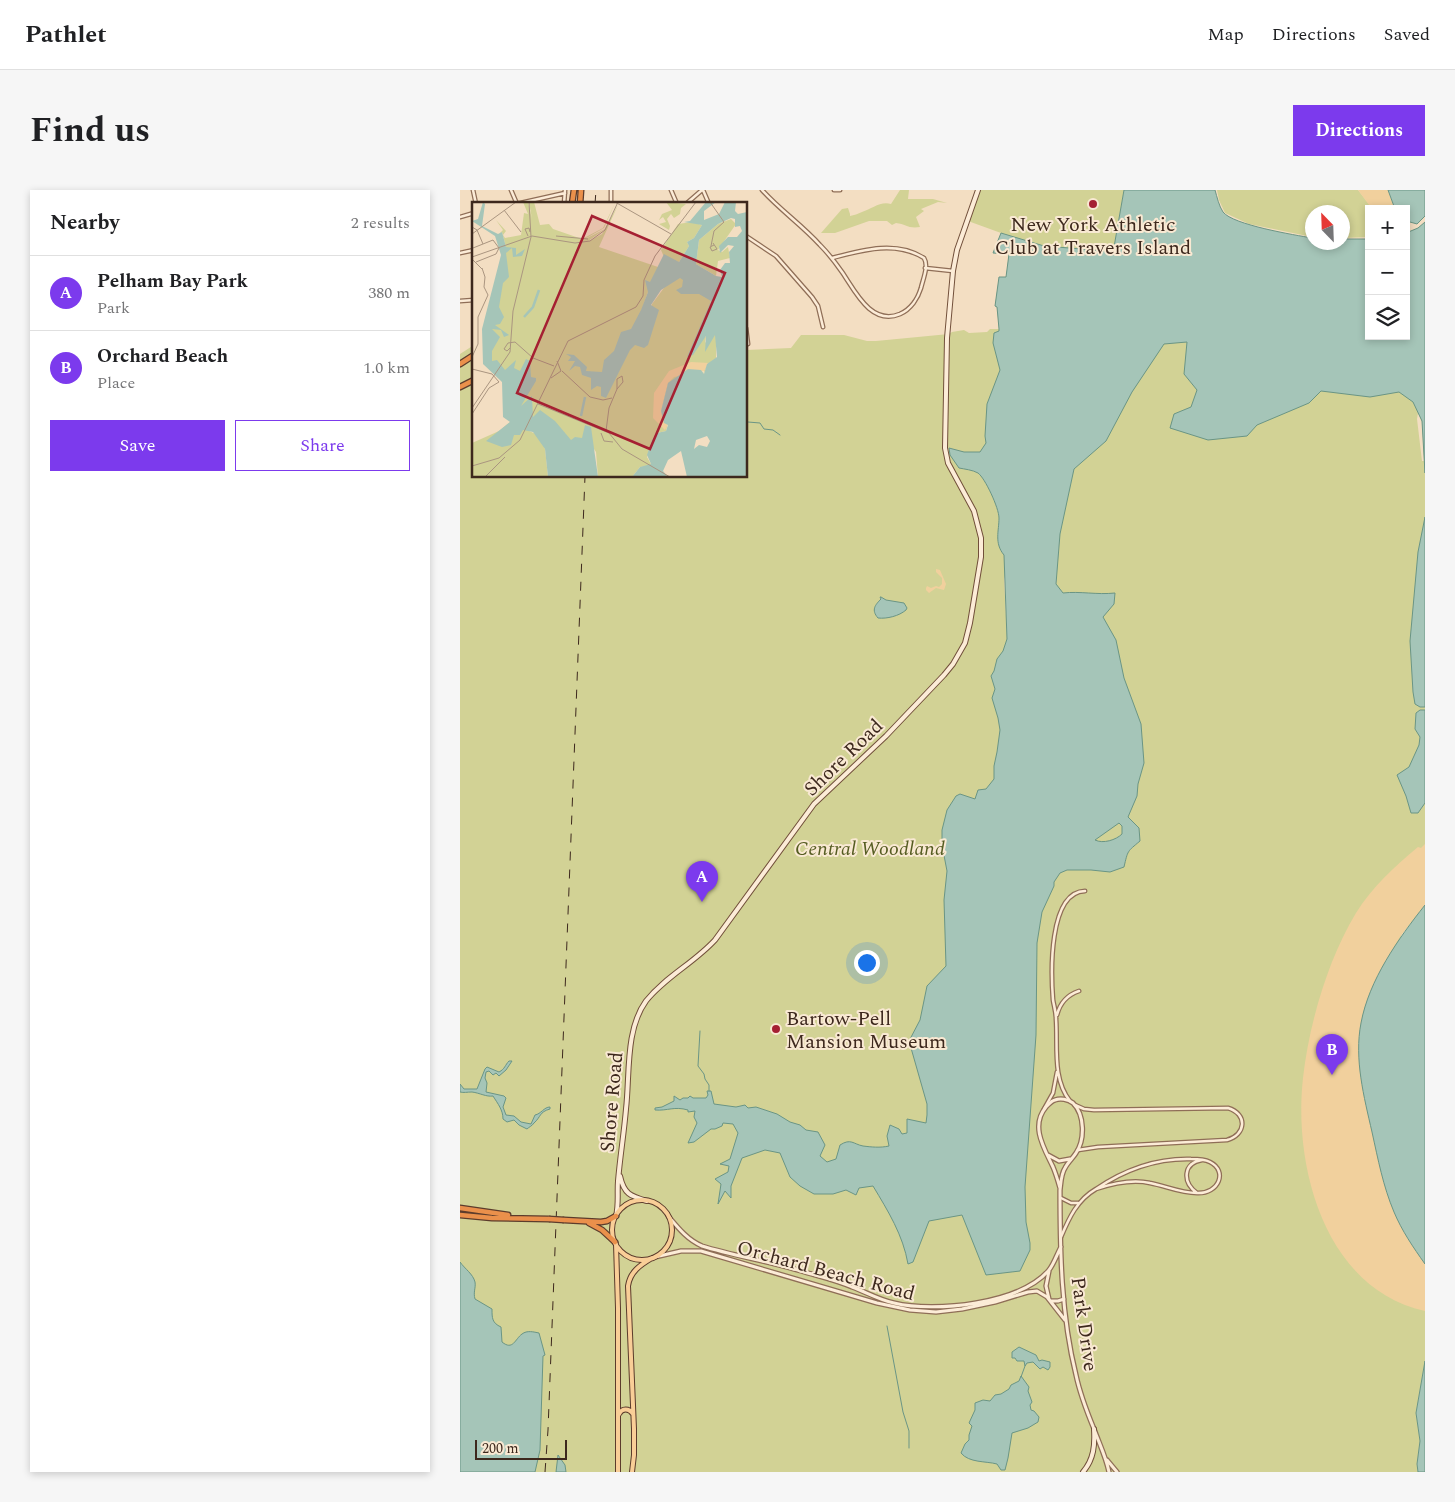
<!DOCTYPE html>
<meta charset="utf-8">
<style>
body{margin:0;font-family:Spectral,serif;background:#f6f6f6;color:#202124}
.controls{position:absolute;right:15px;top:15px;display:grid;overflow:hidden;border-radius:0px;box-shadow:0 2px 8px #0003}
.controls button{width:45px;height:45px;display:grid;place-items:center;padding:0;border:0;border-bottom:1px solid #e0e0e0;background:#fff;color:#202124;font:25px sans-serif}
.compass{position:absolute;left:845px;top:15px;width:45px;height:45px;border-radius:50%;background:#fff;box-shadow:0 2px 8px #0003;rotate:337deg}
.scale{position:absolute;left:15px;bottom:12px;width:92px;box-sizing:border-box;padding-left:5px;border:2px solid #3d281d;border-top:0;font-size:14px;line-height:18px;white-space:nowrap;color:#3d281d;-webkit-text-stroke:4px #f9e9d3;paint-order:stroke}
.you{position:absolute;left:406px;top:772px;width:18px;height:18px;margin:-12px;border:4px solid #fff;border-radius:50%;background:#1a73e8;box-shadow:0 0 0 8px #1a73e833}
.badge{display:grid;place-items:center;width:32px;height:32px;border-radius:50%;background:#7c3aed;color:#fff;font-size:16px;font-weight:700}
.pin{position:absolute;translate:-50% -41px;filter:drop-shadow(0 1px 2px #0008)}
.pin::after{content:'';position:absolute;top:26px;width:18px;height:15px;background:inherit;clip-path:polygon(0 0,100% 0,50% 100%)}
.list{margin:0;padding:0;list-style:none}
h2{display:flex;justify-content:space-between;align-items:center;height:65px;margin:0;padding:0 20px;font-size:21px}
h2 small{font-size:16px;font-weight:400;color:#757577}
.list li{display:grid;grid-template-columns:32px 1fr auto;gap:15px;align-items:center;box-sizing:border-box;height:75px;padding:0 20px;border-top:1px solid #e0e0e0}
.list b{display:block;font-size:19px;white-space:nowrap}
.list p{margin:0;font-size:16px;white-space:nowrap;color:#757577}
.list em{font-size:16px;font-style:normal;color:#757577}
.actions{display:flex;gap:10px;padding:15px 20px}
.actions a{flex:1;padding:11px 0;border:1px solid #7c3aed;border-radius:0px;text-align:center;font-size:18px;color:#7c3aed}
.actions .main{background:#7c3aed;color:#fff}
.icon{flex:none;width:28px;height:28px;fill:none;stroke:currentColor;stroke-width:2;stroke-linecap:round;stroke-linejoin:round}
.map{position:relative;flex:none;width:965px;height:1282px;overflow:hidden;border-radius:0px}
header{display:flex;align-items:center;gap:30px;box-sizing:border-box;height:70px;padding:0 25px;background:#fff;border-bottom:1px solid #e0e0e0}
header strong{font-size:24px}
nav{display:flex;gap:28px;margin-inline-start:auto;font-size:18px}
.intro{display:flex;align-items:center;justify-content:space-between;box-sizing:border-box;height:120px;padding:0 30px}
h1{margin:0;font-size:35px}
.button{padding:12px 22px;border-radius:0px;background:#7c3aed;color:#fff;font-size:18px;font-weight:700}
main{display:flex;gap:30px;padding:0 30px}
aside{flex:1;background:#fff;border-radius:0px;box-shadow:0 2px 8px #0003}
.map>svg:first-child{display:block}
.green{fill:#d2d295;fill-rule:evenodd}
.sand{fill:#f1d09d}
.water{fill:#a5c5b8;stroke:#6a9585;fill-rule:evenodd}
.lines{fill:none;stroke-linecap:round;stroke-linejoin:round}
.stream{stroke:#6a9585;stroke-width:1}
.minor-casing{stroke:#8f6e57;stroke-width:5}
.tertiary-casing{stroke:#8f6e57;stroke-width:5.5}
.secondary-casing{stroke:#714f3a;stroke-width:6}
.primary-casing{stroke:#5c3c2c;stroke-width:6}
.motorway-casing{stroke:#5c3c2c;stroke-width:7}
.minor{stroke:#fcecd7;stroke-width:2.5}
.tertiary{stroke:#fcecd7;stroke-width:3}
.secondary{stroke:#fcecd7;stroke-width:4}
.primary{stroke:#f9ce97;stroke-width:4}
.motorway{stroke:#ea904b;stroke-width:4.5}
.rail{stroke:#3d281d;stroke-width:1;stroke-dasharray:9 9;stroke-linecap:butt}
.motorway-bridge-casing{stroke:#5c3c2c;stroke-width:7;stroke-linecap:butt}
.motorway-bridge{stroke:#ea904b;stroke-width:4.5}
.poi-dot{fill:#a52032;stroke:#f9e9d3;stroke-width:2}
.labels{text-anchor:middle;stroke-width:4;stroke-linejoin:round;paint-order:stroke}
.poi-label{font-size:20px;fill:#3d281d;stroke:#f9e9d3}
.street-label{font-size:20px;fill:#3d281d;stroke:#f9e9d3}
.park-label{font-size:20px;font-style:italic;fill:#555c21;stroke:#f9e9d3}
.inset-river{fill:none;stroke:#a5c5b8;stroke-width:2.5}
.inset-road{fill:none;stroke:#aa9580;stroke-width:1}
.view{fill:#a52032;fill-opacity:0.15;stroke:#a52032;stroke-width:2.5}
.inset-edge{fill:none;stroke:#3d281d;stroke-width:2.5}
</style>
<header>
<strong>Pathlet</strong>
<nav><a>Map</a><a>Directions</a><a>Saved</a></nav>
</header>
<div class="intro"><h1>Find us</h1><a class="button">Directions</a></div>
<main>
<aside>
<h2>Nearby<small>2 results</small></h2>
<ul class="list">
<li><span class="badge">A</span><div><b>Pelham Bay Park</b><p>Park</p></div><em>380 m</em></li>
<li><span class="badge">B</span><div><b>Orchard Beach</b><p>Place</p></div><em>1.0 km</em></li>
</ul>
<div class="actions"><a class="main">Save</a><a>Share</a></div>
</aside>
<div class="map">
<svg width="965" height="1282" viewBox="0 0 965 1282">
<rect width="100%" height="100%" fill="#f3dec2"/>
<path class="green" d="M440,0H449L448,9H473L487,13L478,12L461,19L464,21L456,27L460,37C448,39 446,34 436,33L432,35L427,31H409L375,43H361L382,19L388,18L390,24V26C394,25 398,24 402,22C412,19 420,11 431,14Z
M519,0H664L654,57L647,61L614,58L533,282L552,363L544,389L545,408L569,841L597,423L596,385L599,358L600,307L668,153L875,137L945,189L965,232V715L941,745L921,983L934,1022L949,1051L965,1074V1171L956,1223L960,1251L957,1274L958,1282H28L0,1262V164L14,155V162L1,170L14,171V286H286V160L331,158L341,145H384L407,151H416L489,144L492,142L504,140L509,143L527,142L530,139H539L537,117L535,116L539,87H546L549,64L533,63L541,43L508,31ZM958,223L962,232L964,271H962L957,229Z
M757,0H898L913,19H909V47L883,48L882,22H852V47L789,34L765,23L759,10Z"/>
<path class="sand" d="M898,0H928L935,19H912Z
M476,379L480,380L486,394L484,400L476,398L469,403L466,400V398L467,396L471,398L476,396L479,397L482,394V388L476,382Z
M965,654V715L941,745L923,776L921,983L934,1022L949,1051L965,1074V1121C865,1099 833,977 843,888C849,834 868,769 896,723C912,697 935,676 958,657L961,658Z"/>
<path class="water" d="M664,0H755C757,7 759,16 763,22C773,35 835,45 852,48V52H882L883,49H909V146H946V43L958,38L965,32V283L962,231L953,212L939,202L910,207L861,201L849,213L797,235L787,246L748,250L710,238L714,224L731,217L737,200L724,184L727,152L704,154L672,202L646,251L614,279L600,344L596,394L603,403C620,401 637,405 655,403L654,414L643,427L656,450L664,488L681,534L684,573L678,594L677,606L668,627L679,638L680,651C667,662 668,660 664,677L650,682L631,680H607L600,683L594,692V696L582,722L577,753L576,845L565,997L566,1032L570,1053V1060L560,1081L526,1085L502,1025L469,1031L453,1072L448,1074C443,1045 428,1021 413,996L399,998L396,1005L386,1000L373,1004H354L340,996L330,987L320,963L305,960L282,968L271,996V1008L265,1001L258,1014L261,994L255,989L268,982L269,976L260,974L270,969L278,943L273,934L263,933L262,936L255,939H251L234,952L228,953L237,933L234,927L235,921L228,922V920C214,916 208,921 195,920V918L202,917L214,911V906L220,910L223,908H228L230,906L233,908H246L248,905L247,901H251L254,914L276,917L285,915L288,918L296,917L317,924L330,932L340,935L346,940L358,942L365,955L360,966L367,972L376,969L380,955C391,948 393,954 403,956C411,957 420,958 429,956L427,946L430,935L439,939L442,944L447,943V929L466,933L467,925V914L449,851L460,830L467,796L486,776L484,710L487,681L482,655V640L487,620L496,606L500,604L515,609L518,600L526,599L534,589V576L537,562L540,540L538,528L532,508L535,499L531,486L534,481L537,469L543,461L547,449L544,365C534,353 539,341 539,328C539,318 525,288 518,283C513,280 504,279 499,278L490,265L489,258L504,262H520L526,253L525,246L527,214L540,180L533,153L534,143L539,141V139L537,117L535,116L539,87H546L549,64L533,63L541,43L584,56L647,61L654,57ZM659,633L662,636V644C656,650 643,654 635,650Z
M928,0H965V26L957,34L950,32L946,30V19H935Z
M965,327V517H960L955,514L953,502L950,451L958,362Z
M420,407H421L426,410L444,413L447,418L446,420C439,426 427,429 418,428C411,420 415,415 421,409Z
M960,520H965V613L958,623H951L946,606L937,585L949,577L959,555L960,547L955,539L956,523Z
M965,715V1074C953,1057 942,1041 934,1022C923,996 918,969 912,942C904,907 894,869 901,833C909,790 938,749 965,715Z
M49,871H52L46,880L39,886L36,883L33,885L29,881L26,882L25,888L27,893L26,902L44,906L46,908L43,917L46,925L54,926L61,932L71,934L75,925C81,924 84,917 90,917V919C79,922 81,927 74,933C72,936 69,937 67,939L59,935L54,930L47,932L43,929C43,920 38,914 33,906C26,907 20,903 12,902C7,902 4,903 0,902V894L4,899H17L25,879L27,877L39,882C45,879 45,875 49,871Z
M0,1072C5,1079 13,1084 15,1092C16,1098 13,1102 15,1109L32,1119C32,1128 32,1133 41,1137L42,1152C53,1161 55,1149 62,1144C67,1140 74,1142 79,1143L85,1165L83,1166L80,1260L75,1282H0Z
M559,1157L576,1165L579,1171L582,1170L590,1172V1177L588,1180L583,1177L580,1179L573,1172L567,1173L565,1176L564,1171H557L555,1168H552V1162Z
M965,1171V1282H958L957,1274L960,1251L956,1223Z
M561,1186L569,1197L568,1201L572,1212L570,1215L571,1220L574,1221L579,1227L578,1232L568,1238L552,1243L548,1268L545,1280H541L537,1274C526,1271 509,1273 501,1263L505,1254L509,1250V1245L512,1236L509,1233L515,1220V1213L523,1210L530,1211L535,1205L541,1204L549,1199L551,1195L559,1191Z
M98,1265L105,1275L106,1282H96Z"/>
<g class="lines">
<path class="stream" d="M286,230L288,232L300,233L304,239L313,240L320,245
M240,841L238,876L244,884L245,889L249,895V901
M427,1136L443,1222L449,1241V1258
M561,1187L565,1176"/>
<g class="minor-casing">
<path id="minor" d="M13,0L16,14
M51,0L57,14
M151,0V14
M211,0L217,14
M243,0L249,14
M302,0C320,20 342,35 360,55C368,63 375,72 382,82C395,101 411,136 440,124C451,119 458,108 461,98C463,89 469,76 464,68C436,50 402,60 372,68
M374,0H380
M56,14L105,3
M104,14L105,0
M226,14L242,0
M0,27L14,23
M286,46L316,66L352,107L358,116L363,137
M0,63L14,60
M465,78L493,81
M0,111L14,110
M286,138L288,154
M597,825C600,813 607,805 619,801
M610,911C592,889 598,855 596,829C596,822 594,816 593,810C591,784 588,702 625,701
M615,915L624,919L634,920L768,918C788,924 786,945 767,950L638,957L618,960
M584,919L593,903L597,882
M737,1003C720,1003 706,996 690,993C672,989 654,993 636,999C664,980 696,968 731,969C737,969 744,969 750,972C768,981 759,1004 737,1003C722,992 723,973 742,970
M601,1008L611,1013H618
M601,1047C609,1028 617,1010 636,999"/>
</g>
<g class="tertiary-casing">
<path id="tertiary" d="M588,965L599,971L610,969
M600,998C598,991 596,984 593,977C584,958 570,936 586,917C589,914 591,911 595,910C600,908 608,909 613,913C625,925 625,950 616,963C613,968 608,972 605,978C601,984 601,993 600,1000C600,1062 601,1125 616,1185C620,1204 627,1222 634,1239C639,1253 646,1267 649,1282
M209,1027C219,1039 228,1050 242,1056C274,1066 309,1071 341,1081C358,1086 376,1090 392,1097C406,1102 419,1110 434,1113C475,1123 560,1114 589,1080C594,1074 597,1064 601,1057
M195,1067L221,1061H241L417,1113L450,1120L476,1122L502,1119L535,1112L568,1102L577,1101L587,1107L605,1130
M589,1081L586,1096L589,1109
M591,1111H598L604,1109
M647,1270L657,1282"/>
</g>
<g class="secondary-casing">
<path id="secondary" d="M160,986C164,1004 170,1006 187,1011
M156,1026C159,1014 157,1003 158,991C160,967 164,943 166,919C170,885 165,840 186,811C205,787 234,773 255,750L354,614L426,546L484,485L493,474L505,453L510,433L521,367V348L514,321L488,273L485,258L487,148L493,81L497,60L518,0
M623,1282C634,1269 635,1255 634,1239"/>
</g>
<g class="primary-casing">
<path id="primary" d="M152 1040a30 30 0 1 1 60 0a30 30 0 1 1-60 0Z
M156,1054L158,1118V1282
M159,1224C162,1218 169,1218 173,1224
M172,1282L174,1265V1239L168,1096C170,1082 180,1075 192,1068"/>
</g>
<g class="motorway-casing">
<path id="motorway" d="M112,14L114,0
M120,14L121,0
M0,174L14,165
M0,197L14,190
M0,1018L48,1025
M0,1025L32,1028L89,1029
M104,1030L141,1032L147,1031L156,1026
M129,1033L142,1040L155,1052"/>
</g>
<use href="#minor" class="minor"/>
<use href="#tertiary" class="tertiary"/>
<use href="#secondary" class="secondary"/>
<use href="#primary" class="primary"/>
<use href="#motorway" class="motorway"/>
<path class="rail" d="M135,14L136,0
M85,1282L88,1240L125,286"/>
<g class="motorway-bridge-casing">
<path id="motorway-bridge" d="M89,1029L104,1030"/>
</g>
<use href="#motorway-bridge" class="motorway-bridge"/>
</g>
<g class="poi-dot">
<circle cx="633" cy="14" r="5"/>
<circle cx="316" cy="839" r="5"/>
</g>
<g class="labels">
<g class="poi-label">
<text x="633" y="41">New York Athletic<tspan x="633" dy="23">Club at Travers Island</tspan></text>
<text x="326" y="835" text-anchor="start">Bartow-Pell<tspan x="326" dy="23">Mansion Museum</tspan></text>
</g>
<g class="street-label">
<text transform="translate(383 567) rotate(-44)" y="7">Shore Road</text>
<text transform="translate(151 912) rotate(-85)" y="7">Shore Road</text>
<text transform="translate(366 1080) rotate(15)" y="7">Orchard Beach Road</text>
<text transform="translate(625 1134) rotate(82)" y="7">Park Drive</text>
</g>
<g class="park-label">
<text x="410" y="665">Central Woodland</text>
</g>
</g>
<g transform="translate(12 12)">
<rect width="275" height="275" fill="#f3dec2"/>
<path d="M51,0H56L60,17L57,0H62L68,23L77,22L81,27L110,37L131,26L143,1L132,26L111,38L133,27L115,40L130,32L146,3L127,45L186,65L192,55L189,48L206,22L220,20L230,23L222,36L215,40L217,44L207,60L197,59L181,76L165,121L147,141L135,163V182L146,171L159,143L172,135L180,102L200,75L217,71L223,85H234L230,90L239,95L238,107L243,104V108L241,111L238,109L222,140L227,142L234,134L233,141L240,133H244V156L235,163L231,174L232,169L216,167L196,182L189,209L192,221L196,220L194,229L185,231L180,238L175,255L180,264L168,265L160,275H126L124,250L118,241H105L102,249L81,219L66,213L60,221L61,215L57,207L49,204V193L44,181L18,158L17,132L18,126H23L19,123L29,89L34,45L30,30L27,32L31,28L24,18L34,29L31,33L33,36L49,33L52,11L56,12ZM194,0L214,2L209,6L208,12L202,16L199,12L195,17L198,24L197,28L187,22L194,20L191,15L187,18L190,12L200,8ZM259,17L264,22L246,48L250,50L256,45L258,56L246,59L244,74L224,62L227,38L246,22ZM38,220L68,234L73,247L76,275H0V241L27,229Z" fill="#d2d295"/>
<path d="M219,160L237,161L232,169L202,175L196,181L189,209L192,221L197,220L193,228L181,216L182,191L197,169Z" fill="#f1d09d"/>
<path d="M11,0L13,2L10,24L26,32L30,30L34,45L44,46V53L53,47L50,54L41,55L40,46L34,51L37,75L31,81L27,105L32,115L28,122L23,123L37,133L32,135L29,128L20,127L28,135L20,149V159L25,158L33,168L44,158L42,166L48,169L54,157L58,159L59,175L64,176V179L49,204L60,194L61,215L68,208L83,219L99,238L103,235L110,236L113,223L119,225L126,275H76L73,247L61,230L51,228L48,233H42L39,243L30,245L14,239L38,220L31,215L30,180L11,162L10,127L29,53L23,34L0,19L6,17ZM234,0H244L232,9V18L247,12L253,0H264L263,9L266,12L275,10V275H215L209,249L196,258L191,269L196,275H160L168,265L179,262L175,253L180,238L185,231L194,229L196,223L192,221L189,209L196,181L216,167L229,168L232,172L235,162L245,155L243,133L233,150L234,134L221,153L215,155L239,99L227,92H209L204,88L210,85L211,78L208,76L189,88L179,103L187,108L176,143L172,146L163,143L158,148L134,196L129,194V185L125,184L119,188V176L110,173L108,165L103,164L97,169L103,159H96L99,155L94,152L102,153L115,165L114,169L130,170L132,158L142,149L149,130L159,127L169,108L176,90L173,78L178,80L192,52L207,60L217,44L215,40L222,36L230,23L212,20L218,19ZM259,16L263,17V25L268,24L270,29L265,35H256L247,44L248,51L256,43L262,44L257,50L258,61H253L248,68L250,75L244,74L224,62L227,38L246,22ZM235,234L238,239L235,245L227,243L222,247L224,238Z" fill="#a5c5b8" fill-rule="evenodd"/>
<path class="inset-river" d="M52,115L61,105L67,88M109,214L113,195"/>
<path class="inset-road" d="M143,0L199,32M238,0L252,20L242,29L239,44M32,8L49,30M0,25L5,28L11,42M0,32L44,0M56,34L53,27L57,26L58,30M84,34L116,37M241,41L245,47L240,49L238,45L242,43M1,46L21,38L27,46L24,52L4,60M0,55L60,34L103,41L118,39L133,28L146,0M0,57L11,68M38,146L35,149L32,147L36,141L43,140L61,156L82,164M0,155L6,142V115L16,93L12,85L13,75L10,66M0,167L20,172L27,180L17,186L0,212M90,169L118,195L131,198L140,196M79,176L89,169L85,159M66,202L137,231L150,247L198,275M0,206L38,150L41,109L59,35L57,0M134,229L137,206L145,187L151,180L150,174L145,177V187M129,231L132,239L141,240M0,264L27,256L48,238L96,139L164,105L171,94L172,78L183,54L224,0M13,275L33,255"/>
<path class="view" d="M120,14L253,71L178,247L45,191Z"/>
<rect width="275" height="275" class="inset-edge"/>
</g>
</svg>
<div class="controls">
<button>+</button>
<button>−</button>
<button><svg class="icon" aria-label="layers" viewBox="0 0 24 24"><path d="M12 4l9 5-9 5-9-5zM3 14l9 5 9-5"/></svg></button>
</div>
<svg class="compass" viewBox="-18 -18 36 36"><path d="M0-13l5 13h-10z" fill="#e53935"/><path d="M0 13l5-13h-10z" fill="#757577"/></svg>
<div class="scale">200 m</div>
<div class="you"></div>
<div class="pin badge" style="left:242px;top:712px">A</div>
<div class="pin badge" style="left:872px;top:885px">B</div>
</div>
</main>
